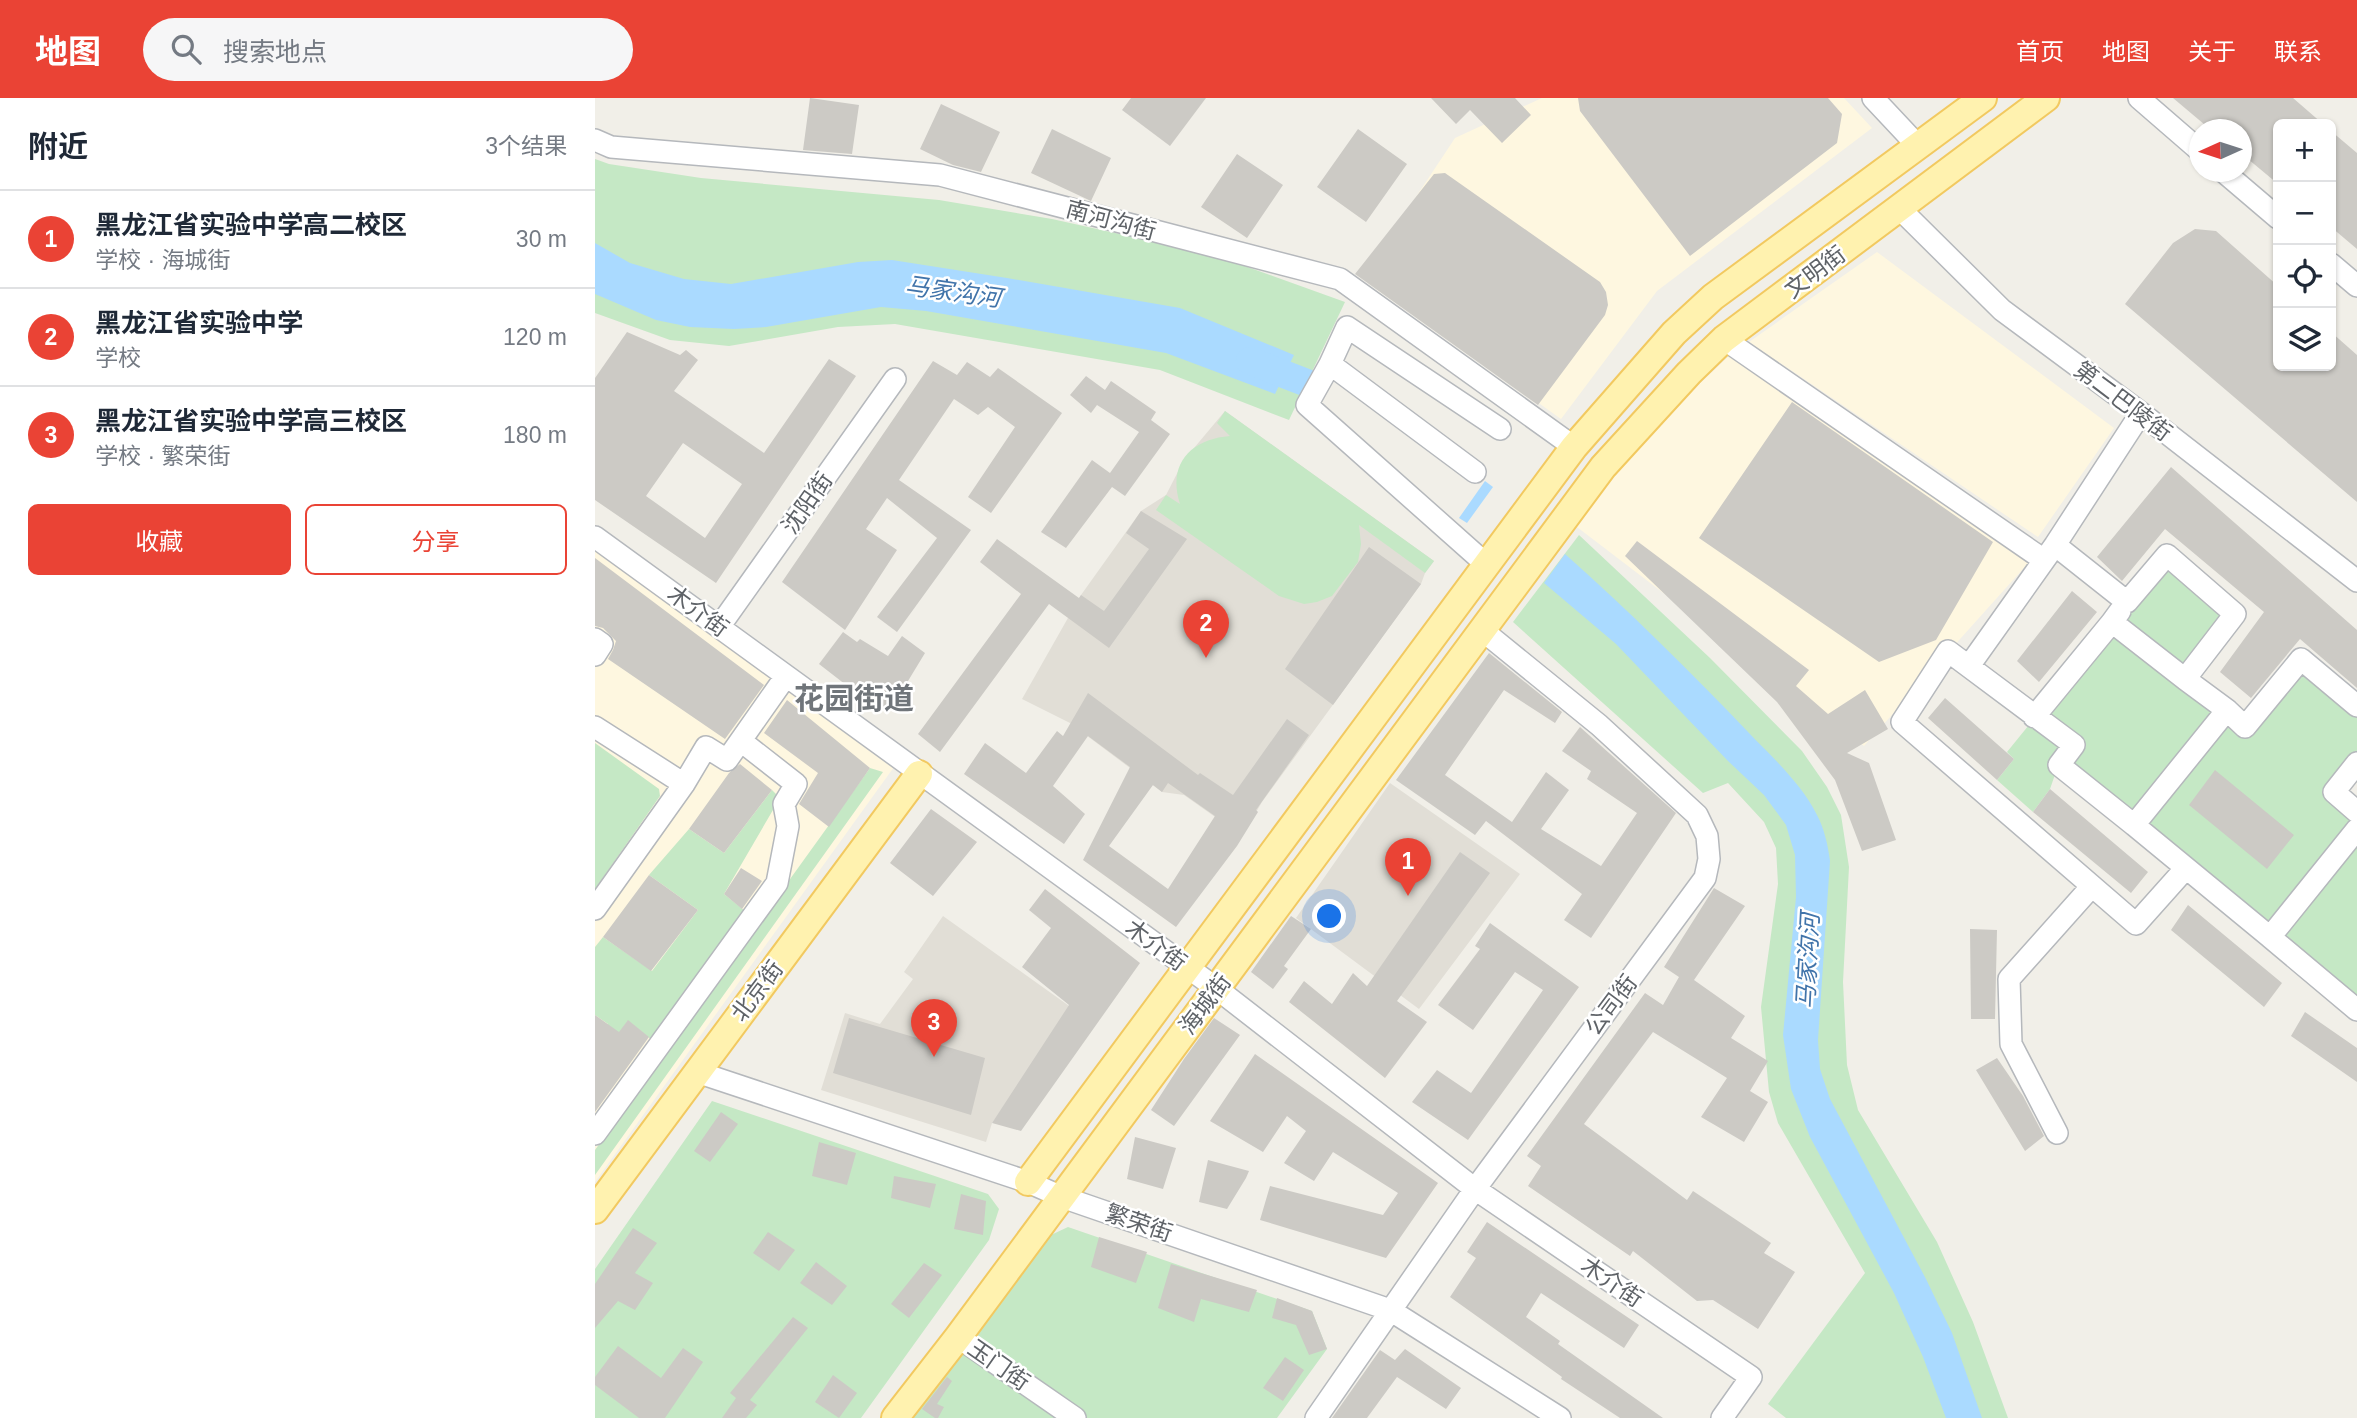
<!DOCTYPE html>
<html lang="zh">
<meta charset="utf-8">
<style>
body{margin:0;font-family:Arial,"Noto Sans SC",sans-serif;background:#f6f6f7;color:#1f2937}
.controls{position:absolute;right:21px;top:21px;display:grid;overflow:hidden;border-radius:10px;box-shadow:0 2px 5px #0004}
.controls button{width:63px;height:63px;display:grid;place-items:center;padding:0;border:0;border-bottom:2px solid #e0e1e3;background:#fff;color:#1f2937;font:35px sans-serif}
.compass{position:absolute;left:1594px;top:21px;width:63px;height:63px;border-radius:50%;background:#fff;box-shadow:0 2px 5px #0004;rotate:267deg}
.you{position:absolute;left:735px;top:819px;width:24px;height:24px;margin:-18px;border:5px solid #fff;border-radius:50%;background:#1a73e8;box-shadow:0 0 0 10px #1a73e833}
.badge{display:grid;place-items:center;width:46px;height:46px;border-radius:50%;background:#ea4335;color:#fff;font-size:23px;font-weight:700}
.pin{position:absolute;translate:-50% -58px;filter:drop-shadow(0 2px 4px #0008)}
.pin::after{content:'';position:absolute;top:37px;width:24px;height:21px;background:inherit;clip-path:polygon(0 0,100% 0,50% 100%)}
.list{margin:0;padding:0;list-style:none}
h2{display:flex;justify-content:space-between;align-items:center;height:91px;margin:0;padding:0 28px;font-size:30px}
h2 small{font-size:23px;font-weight:400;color:#747a83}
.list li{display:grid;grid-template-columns:46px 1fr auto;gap:21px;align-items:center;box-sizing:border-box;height:98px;padding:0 28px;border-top:2px solid #e0e1e3}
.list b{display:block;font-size:26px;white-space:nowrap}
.list p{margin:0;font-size:23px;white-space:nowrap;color:#747a83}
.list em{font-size:23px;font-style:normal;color:#747a83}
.actions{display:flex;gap:14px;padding:21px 28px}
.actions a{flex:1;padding:16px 0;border:2px solid #ea4335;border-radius:10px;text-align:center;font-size:24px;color:#ea4335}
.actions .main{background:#ea4335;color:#fff}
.icon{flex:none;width:38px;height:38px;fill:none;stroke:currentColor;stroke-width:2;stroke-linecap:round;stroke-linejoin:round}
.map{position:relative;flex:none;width:1762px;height:1320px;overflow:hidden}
header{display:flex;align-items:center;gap:42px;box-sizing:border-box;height:98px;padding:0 35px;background:#ea4335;color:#fff}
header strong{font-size:33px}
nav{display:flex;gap:38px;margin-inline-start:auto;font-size:24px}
.search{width:490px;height:63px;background:#f6f6f7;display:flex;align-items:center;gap:18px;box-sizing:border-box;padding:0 24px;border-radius:38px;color:#747a83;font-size:26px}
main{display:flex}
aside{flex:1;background:#fff}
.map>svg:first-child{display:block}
.commercial{fill:#fef7e0}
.education{fill:#e1ded6}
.green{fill:#c5e8c5}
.water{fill:#aadaff}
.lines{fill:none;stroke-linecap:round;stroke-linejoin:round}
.river{stroke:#aadaff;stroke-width:28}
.building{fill:#cccac5;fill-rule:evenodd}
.minor-casing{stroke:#b5b8bc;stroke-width:24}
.major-casing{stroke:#f2c960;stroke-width:30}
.minor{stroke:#fff;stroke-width:21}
.major{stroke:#fff2af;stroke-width:26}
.labels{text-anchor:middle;stroke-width:5;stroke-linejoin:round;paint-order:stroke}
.street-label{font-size:23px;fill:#5f6368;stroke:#fff}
.water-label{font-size:24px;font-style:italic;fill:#4174aa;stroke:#fff}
.district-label{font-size:30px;font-weight:bold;fill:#70757a;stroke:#fff}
</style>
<header>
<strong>地图</strong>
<div class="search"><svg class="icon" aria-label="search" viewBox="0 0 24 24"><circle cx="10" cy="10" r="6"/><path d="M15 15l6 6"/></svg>搜索地点</div>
<nav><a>首页</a><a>地图</a><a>关于</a><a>联系</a></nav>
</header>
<main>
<aside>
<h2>附近<small>3个结果</small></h2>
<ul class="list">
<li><span class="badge">1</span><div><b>黑龙江省实验中学高二校区</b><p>学校 · 海城街</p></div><em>30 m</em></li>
<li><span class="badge">2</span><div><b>黑龙江省实验中学</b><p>学校</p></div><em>120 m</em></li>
<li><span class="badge">3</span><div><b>黑龙江省实验中学高三校区</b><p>学校 · 繁荣街</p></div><em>180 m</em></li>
</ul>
<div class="actions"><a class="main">收藏</a><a>分享</a></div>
</aside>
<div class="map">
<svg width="1762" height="1320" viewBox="0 0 1762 1320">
<rect width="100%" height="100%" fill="#f1efe8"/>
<path class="commercial" d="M947,0H1249L1277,30L1062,193L966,321L768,179L860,40Z
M1282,154L1519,330L1443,439L1154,244Z
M1136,256L1436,462L1269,648L978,426L1064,324Z
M0,450L299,669L0,1084Z"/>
<path class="education" d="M630,313L839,463L830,475L826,486L667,704L647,738L589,697L567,694L475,625L427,601L486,497L546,413L571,397L589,362Z
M795,685L925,776L824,911L701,820Z
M348,818L477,910L397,1025L391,1044L226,992L250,915L285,926L318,881L309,874Z"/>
<path class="green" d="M0,61L14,66L106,80L344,102L457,121L556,143L647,167L750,204L694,322L565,272L300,226L243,229L134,248L75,242L0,215Z
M630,313L839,463L830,475L764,427L766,446L763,464L737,498L722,504L709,506L684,498L561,412L571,397L585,406C572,366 596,341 635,338L622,325Z
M984,437L1115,560L1207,653L1232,689L1246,717L1254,769L1248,884L1252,967L1263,1012L1342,1144L1378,1224L1413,1320H1191L1173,1306L1270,1175L1183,1025L1174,994L1166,909L1183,786L1181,750L1169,724L1133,685L1108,695L918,524Z
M1572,457L1640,516L1591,581L1650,629L1706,561L1762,608V665L1739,694L1762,713V912L1463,668L1455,691L1438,714L1402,682L1419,661L1412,654Z
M0,645L64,691L65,698L0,791Z
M275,670L288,674L0,1077V1052Z
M177,692L185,700L129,796L150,813L57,942L33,923L0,968L13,926L0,917V849L8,839L57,873L103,812L54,777L94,731L129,755Z
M117,1003L393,1096L404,1111L394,1142L266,1320H0V1171Z
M473,1129L717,1213L732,1251L682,1320H310L441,1144Z"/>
<path class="water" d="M0,145L35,165L89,181L136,186L263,164L297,162L412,180L585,210L699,257L680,296L571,255L331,213L286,209L171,229L139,231L95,229L61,222L0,196Z
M890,383L898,389L872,425L864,420Z
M970,456C1034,513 1095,573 1154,635C1178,660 1206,685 1222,717C1229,730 1233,747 1235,763L1223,942L1225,971L1235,1001L1331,1181L1357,1235L1387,1320H1351L1328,1259L1299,1195L1215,1039L1196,991L1188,937L1201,799L1200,757L1191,727L1169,697L1133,663L1021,546L949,485Z"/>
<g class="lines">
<path class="river" d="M655,263L712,285"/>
</g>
<path class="building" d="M215,0L264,7L257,56L208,52Z
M536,0H611L575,48L527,12Z
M836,0H920L936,17L907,45L875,12L861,26Z
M983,0H1233L1247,16L1242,45L1095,158L985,13Z
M1578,0H1698L1728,26H1683V86L1647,56V32H1616Z
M346,6L405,34L386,74L358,67L325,51Z
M457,31L516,60L496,103L436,75Z
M763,31L812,66L771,124L722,89Z
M1736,33L1762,55V151L1736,129Z
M642,56L688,87L652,140L606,109Z
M850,75L1005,184L1011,194L1013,207L1010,217L943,307L760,176L839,76Z
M1600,131L1621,133L1683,188V268H1736V234L1762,257V404L1530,206L1578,145Z
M32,234L85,257L91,252L103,262L79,293L169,355L234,261L261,278L121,485L0,402V280ZM88,345L147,386L110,440L51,398Z
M338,263L362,277L372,264L395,279L403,270L467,315L396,415L373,399L420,329L393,309L383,317L359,301L304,382L376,432L302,534L282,519L342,440L292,400L271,431L302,452L250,532L187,484Z
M491,278L510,292L516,283L561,314L556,322L575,336L530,398L517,389L471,450L446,434L497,362L515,375L544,334L502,307L496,315L475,297Z
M1197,304L1398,444L1341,542L1284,564L1104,440Z
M1576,369L1762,532V590L1705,541L1656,600L1625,574L1669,514L1570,431L1527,483L1502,459Z
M546,413L592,441L514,550L454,506L345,654L323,636L426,496L385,464L402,441L484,500L486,497L509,513L554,451L531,435Z
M1042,443L1214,572L1201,588L1233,616L1270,592L1293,631L1252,655L1274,665L1301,742L1267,753L1240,682L1182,604L1030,458Z
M774,449L826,486L738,607L690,571Z
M0,460L169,587L130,641L13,561L18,552L21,543L8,530L0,528Z
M1477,493L1502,514L1444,584L1422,563Z
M248,534L262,544L265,541L293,558L307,538L330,555L296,611H282L224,566Z
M894,555L967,614L960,625L909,592L850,677L917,724L951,674L974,692L946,731L1006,768L1042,715L992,681L996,673L967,653L985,629L1081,715L996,840L969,822L987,796L891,723L880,737L801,682Z
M493,595L603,677L605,675L638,697L692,621L714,637L661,712L663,714L642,748L581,829L488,762L535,669L493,638L458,688L490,716L469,746L369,676L390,645L431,675L462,633L468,638ZM573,685L620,718L573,791L514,748L558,687L567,694Z
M1350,600L1419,661L1402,682L1333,620Z
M192,602L275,670L234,729L204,706L223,675L169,635Z
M145,666L177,692L129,755L94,731L134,675Z
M1620,672L1699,737L1672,771L1594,707Z
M1455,691L1553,774L1536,795L1438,714Z
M336,711L382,744L338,798L295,765Z
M865,754L895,775L802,903L832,924L790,980L694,904L709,883L737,906L758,875L772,888Z
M146,770L167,783L147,811L129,796Z
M54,777L103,812L56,873L8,839Z
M1119,790L1150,808L1099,882L1150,918L1136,940L1173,963L1155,993L1173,1004L1149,1044L1106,1019L1132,980L1058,934L989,1026L1092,1102L1098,1093L1176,1145L1169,1155L1200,1174L1163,1231L1118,1202L1102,1203L1038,1153L1035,1158L933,1088L946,1068L932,1058L1050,895L1068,907L1084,879L1069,869Z
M450,791L545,865L426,1033L397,1025L474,907L427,869L456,830L434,812Z
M1593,807L1687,885L1669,909L1576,832Z
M696,818L716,831L689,868L693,871L678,891L656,874Z
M895,825L984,889L873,1042L817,1004L842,972L876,995L948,892L920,874L878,932L843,907L885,851L880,848Z
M1375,831L1402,832L1400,921H1376Z
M1710,914L1762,950V984L1696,938Z
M0,917L24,934L33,922L54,939L0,1014Z
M254,920L390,960L376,1017L238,975Z
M619,920L645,937L579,1028L556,1012L589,961Z
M660,956L843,1085L791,1160L665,1122L675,1088L788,1117L803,1095L738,1054L719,1083L689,1065L711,1033L692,1018L668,1054L615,1023Z
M1402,960L1428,998L1449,1038L1430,1053L1381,972Z
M126,1014L143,1026L115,1064L99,1053Z
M540,1039L581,1050L568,1091L532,1081Z
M224,1044L261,1055L252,1087L217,1078Z
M613,1062L654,1073L651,1080L632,1111L604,1104Z
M299,1078L341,1086L335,1110L296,1100Z
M366,1096L391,1103L388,1137L359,1131Z
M892,1124L1044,1227L1029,1250L946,1195L931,1219L965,1243L963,1246L1068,1320H1025L966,1281L967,1279L855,1199L881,1160L872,1154Z
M38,1130L62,1145L40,1175L58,1185L40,1212L23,1203L0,1230V1186Z
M173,1134L200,1152L184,1173L158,1155Z
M504,1139L552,1154L541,1185L496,1169Z
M221,1164L252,1188L237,1207L205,1185Z
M329,1165L347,1177L314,1220L296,1206Z
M576,1166L662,1192L654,1214L606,1201L599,1224L563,1210Z
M682,1200L717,1213L732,1251L714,1257L701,1227L677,1220Z
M198,1219L213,1230L155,1302L162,1307L151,1320H127L141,1300L135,1295Z
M23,1248L66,1280L88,1250L108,1264L70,1320H44L0,1287V1279Z
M810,1251L866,1290L851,1311L802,1279L772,1320H737L785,1252L800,1262Z
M690,1259L709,1272L688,1303L668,1290Z
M238,1277L262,1295L244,1320L220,1304Z
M352,1279L357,1283L342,1306L349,1309L343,1320H340L327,1311Z"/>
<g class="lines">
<g class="minor-casing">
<path id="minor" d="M1278,0L1323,48
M1544,0L1604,52
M0,42L16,49L345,77L745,181L979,349
M1629,74L1683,120
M1305,111L1407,212L1546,315L1762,483
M1736,166L1762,188
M1129,241L1449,462
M735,266L752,229L905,331
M880,374L735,266L712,307L892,467
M0,439L621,890L880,1091L1156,1279L1127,1320
M1460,447L1532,504L1572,457L1640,516L1590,581L1632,612
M1525,513L1517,524L1590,581
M124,529L300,281
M0,541L7,546L0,557
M1374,568L1460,447L1546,315
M1439,619L1517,524
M0,629L89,686L0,811
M1762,665L1739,694L1762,714
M89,686L111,649L132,662L191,578
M1539,727L1675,839
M1762,731L1675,839L1762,912
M1591,770L1541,826L1307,624L1353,553L1479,647L1464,667L1539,727L1632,612L1650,629L1706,561L1762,608
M102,974L433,1084L467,1099L795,1212L965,1320
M1462,1035L1416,946L1414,881L1497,788
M0,1036L182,785L193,728L189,706L201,686L146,643
M363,1239L480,1320
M721,1320L880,1091L1110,780L1114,761L1112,738L1102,717L1004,627L887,532"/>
</g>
<g class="major-casing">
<path id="major" d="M433,1084L979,349L1079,235L1118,199L1388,0
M0,1112L324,676
M300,1320L363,1239L1008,369L1094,275L1129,241L1451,0"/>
</g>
<use href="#minor" class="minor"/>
<use href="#major" class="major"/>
</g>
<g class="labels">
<g class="street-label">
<text transform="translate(516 122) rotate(15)" y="8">南河沟街</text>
<text transform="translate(1220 174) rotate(-37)" y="8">文明街</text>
<text transform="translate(1528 303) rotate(37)" y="8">第二巴陵街</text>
<text transform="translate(212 405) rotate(-55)" y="8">沈阳街</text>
<text transform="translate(103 513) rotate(36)" y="8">木介街</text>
<text transform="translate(561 847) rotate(36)" y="8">木介街</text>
<text transform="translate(162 893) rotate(-53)" y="8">北京街</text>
<text transform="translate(610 906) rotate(-53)" y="8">海城街</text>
<text transform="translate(1016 907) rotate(-53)" y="8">公司街</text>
<text transform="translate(544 1125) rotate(19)" y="8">繁荣街</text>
<text transform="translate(1017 1184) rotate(34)" y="8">木介街</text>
<text transform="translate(404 1267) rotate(35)" y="8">玉门街</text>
</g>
<g class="water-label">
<text transform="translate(358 194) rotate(8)" y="8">马家沟河</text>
<text transform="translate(1213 863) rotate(-87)" y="8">马家沟河</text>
</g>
<g class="district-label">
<text x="259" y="611">花园街道</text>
</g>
</g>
</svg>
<div class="controls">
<button>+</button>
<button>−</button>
<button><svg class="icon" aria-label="locate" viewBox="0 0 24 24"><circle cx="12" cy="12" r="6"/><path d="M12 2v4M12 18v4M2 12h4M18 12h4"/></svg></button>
<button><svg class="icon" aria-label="layers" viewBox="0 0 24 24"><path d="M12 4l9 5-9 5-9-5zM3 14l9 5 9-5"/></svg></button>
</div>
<svg class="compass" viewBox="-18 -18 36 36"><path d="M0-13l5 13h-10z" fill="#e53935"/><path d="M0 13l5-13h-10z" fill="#747a83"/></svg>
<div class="you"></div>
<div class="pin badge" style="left:813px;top:798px">1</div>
<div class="pin badge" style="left:611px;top:560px">2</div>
<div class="pin badge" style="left:339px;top:959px">3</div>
</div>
</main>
